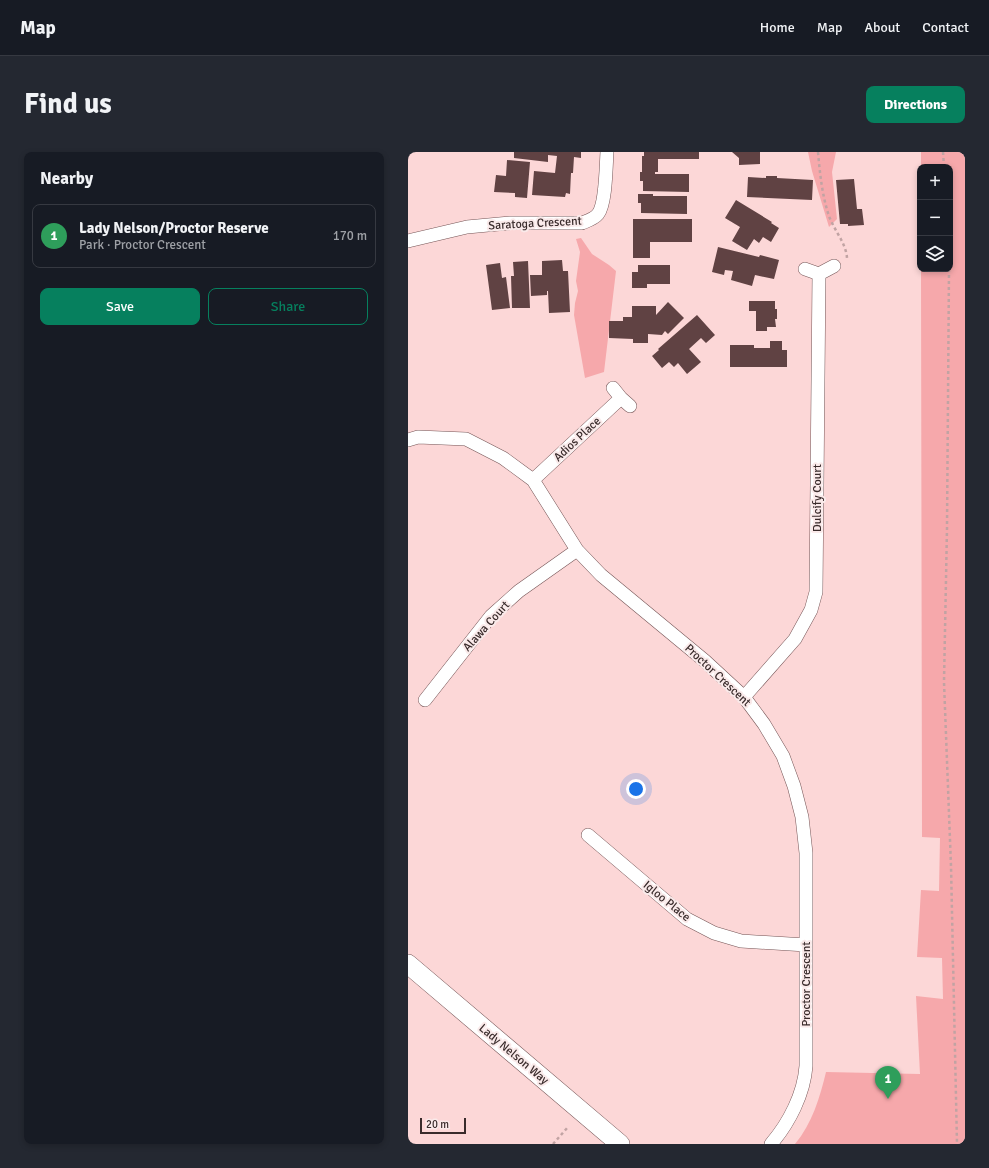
<!DOCTYPE html>
<meta charset="utf-8">
<style>
body{margin:0;font-family:Signika,sans-serif;background:#242831;color:#f1f3f6}
.controls{position:absolute;right:12px;top:12px;display:grid;overflow:hidden;border-radius:8px;box-shadow:0 2px 6px #0003}
.controls button{width:36px;height:36px;display:grid;place-items:center;padding:0;border:0;border-bottom:1px solid #363941;background:#171b24;color:#f1f3f6;font:20px sans-serif}
.scale{position:absolute;left:12px;bottom:10px;width:46px;box-sizing:border-box;padding-left:4px;border:2px solid #392b2b;border-top:0;font-size:11px;line-height:14px;white-space:nowrap;color:#392b2b;-webkit-text-stroke:3px #faeaea;paint-order:stroke}
.you{position:absolute;left:228px;top:637px;width:14px;height:14px;margin:-10px;border:3px solid #fff;border-radius:50%;background:#1a73e8;box-shadow:0 0 0 6px #1a73e833}
.badge{display:grid;place-items:center;width:26px;height:26px;border-radius:50%;background:#06805e;color:#fff;font-size:13px;font-weight:700}
.pin{position:absolute;translate:-50% -33px;filter:drop-shadow(0 1px 2px #0008)}
.pin::after{content:'';position:absolute;top:21px;width:14px;height:12px;background:inherit;clip-path:polygon(0 0,100% 0,50% 100%)}
.list{margin:0;padding:0;list-style:none}
h2{display:flex;justify-content:space-between;align-items:center;height:52px;margin:0;padding:0 16px;font-size:17px}
h2 small{font-size:13px;font-weight:400;color:#9ea1a6}
.list li{display:grid;grid-template-columns:26px 1fr auto;gap:12px;align-items:center;box-sizing:border-box;height:64px;margin:0 8px 8px;padding:0 8px;border:1px solid #363941;border-radius:8px}
.list b{display:block;font-size:15px;white-space:nowrap}
.list p{margin:0;font-size:13px;white-space:nowrap;color:#9ea1a6}
.list em{font-size:13px;font-style:normal;color:#9ea1a6}
.actions{display:flex;gap:8px;padding:12px 16px}
.actions a{flex:1;padding:9px 0;border:1px solid #06805e;border-radius:8px;text-align:center;font-size:14px;color:#06805e}
.actions .main{background:#06805e;color:#fff}
.icon{flex:none;width:22px;height:22px;fill:none;stroke:currentColor;stroke-width:2;stroke-linecap:round;stroke-linejoin:round}
.map{position:relative;flex:none;width:557px;height:992px;overflow:hidden;border-radius:8px}
header{display:flex;align-items:center;gap:24px;box-sizing:border-box;height:56px;padding:0 20px;background:#171b24;border-bottom:1px solid #363941}
header strong{font-size:19px}
nav{display:flex;gap:22px;margin-inline-start:auto;font-size:14px}
.intro{display:flex;align-items:center;justify-content:space-between;box-sizing:border-box;height:96px;padding:0 24px}
h1{margin:0;font-size:28px}
.button{padding:10px 18px;border-radius:8px;background:#06805e;color:#fff;font-size:14px;font-weight:700}
main{display:flex;gap:24px;padding:0 24px}
aside{flex:1;background:#171b24;border-radius:8px;box-shadow:0 2px 6px #0003}
.map>svg:first-child{display:block}
.green{fill:#f6a8ab}
.building{fill:#604243}
.lines{fill:none;stroke-linecap:round;stroke-linejoin:round}
.street-casing{stroke:#755556;stroke-width:14}
.secondary-casing{stroke:#755556;stroke-width:20}
.path{stroke:#c1a3a3;stroke-width:2.5;stroke-dasharray:3 3;stroke-linecap:butt}
.street{stroke:#fff;stroke-width:13}
.secondary{stroke:#fff;stroke-width:19}
.labels{text-anchor:middle;stroke-width:4;stroke-linejoin:round;paint-order:stroke}
.street-label{font-size:12px;fill:#392b2b;stroke:#faeaea}
</style>
<header>
<strong>Map</strong>
<nav><a>Home</a><a>Map</a><a>About</a><a>Contact</a></nav>
</header>
<div class="intro"><h1>Find us</h1><a class="button">Directions</a></div>
<main>
<aside>
<h2>Nearby<small></small></h2>
<ul class="list">
<li><span class="badge" style="background:#2e9e5b">1</span><div><b>Lady Nelson/Proctor Reserve</b><p>Park · Proctor Crescent</p></div><em>170 m</em></li>
</ul>
<div class="actions"><a class="main">Save</a><a>Share</a></div>
</aside>
<div class="map">
<svg width="557" height="992" viewBox="0 0 557 992">
<rect width="100%" height="100%" fill="#fcd7d7"/>
<path class="green" d="M400,0H428L424,20L429,67L421,75L404,19Z
M513,0H557V992H387C404,972 412,945 418,920L512,922L508,844L535,847L534,806L509,805L513,738L531,739L532,686L514,685L513,117H542V15H513Z
M173,86L184,102L201,113L208,119L196,220L177,226L166,163L167,151L170,139L168,129L172,100L168,87Z"/>
<path class="building" d="M106,0H173V6L166,5L165,21H163L162,42L158,41L157,45L124,43L126,19L147,21L149,4L140,3V10L106,6Z
M236,0H291V7H250V20H247V22H281V40L235,39V29H232V20H234V4H236Z
M324,0H352V12L331,13V6Z
M99,8L122,10L119,46L107,45V41L86,40L88,23L98,24Z
M358,24H369V26L405,28L404,48L339,45L340,25L358,26Z
M446,27L449,57H454L456,73L440,74V72H432L428,28Z
M230,42H245V44H279V62L233,61V51H230Z
M328,48L364,70L363,71L371,76L363,90L355,85L351,91L346,87L339,98L324,89L332,75L317,66Z
M225,67H284V90H242V106H225Z
M310,95L351,105L352,103L371,108L366,127L347,123L344,134L323,128L325,119L317,118L316,123L304,120Z
M154,108L155,119H160L162,160L141,161L140,139H139V143L123,144L122,123H134V109Z
M120,109L122,156H104L103,124H106L105,110Z
M92,111L94,126L98,125L102,156L84,158L78,113Z
M230,113H262V132H239V136H224V120H230Z
M341,149H367V157H369V167H367L368,175H359V179H348V159H341Z
M260,150L276,166L260,182L257,179L254,183L240,182V191H225V187L201,186V169H215V165H224V154H248V163Z
M289,163L307,183L298,191L293,186L281,197L293,210L279,222L270,211L266,215L261,210L254,216L244,204L251,198L250,197Z
M362,189H374V198H379V215H322V193H346V196H362Z"/>
<g class="lines">
<g class="street-casing">
<path id="street" d="M0,89L59,75L102,71H174C179,69 186,67 190,62C198,52 198,14 199,0
M397,117L411,122L426,114
M205,236L213,246L222,254
M0,288L10,285L58,287L95,306L125,328L169,398L193,423L297,509L336,545L356,572L375,604L386,634L394,665L398,701V914C396,942 381,971 363,992
M125,328L213,246
M336,545L387,487L403,458L408,440L411,122
M17,548L83,464L111,439L169,398
M180,683L279,767L306,781L333,789L398,793"/>
</g>
<g class="secondary-casing">
<path id="secondary" d="M0,812L212,992"/>
</g>
<path class="path" d="M410,0C412,22 414,43 421,64C426,78 438,91 439,106
M535,0L536,15
M541,117L539,376L536,530L543,714L549,992
M145,992L160,975"/>
<use href="#street" class="street"/>
<use href="#secondary" class="secondary"/>
</g>
<g class="labels">
<g class="street-label">
<text transform="translate(127 71) rotate(-3)" y="4">Saratoga Crescent</text>
<text transform="translate(169 287) rotate(-43)" y="4">Adios Place</text>
<text transform="translate(409 346) rotate(-90)" y="4">Dulcify Court</text>
<text transform="translate(78 474) rotate(-48)" y="4">Alawa Court</text>
<text transform="translate(310 523) rotate(43)" y="4">Proctor Crescent</text>
<text transform="translate(259 749) rotate(39)" y="4">Igloo Place</text>
<text transform="translate(398 832) rotate(-90)" y="4">Proctor Crescent</text>
<text transform="translate(106 902) rotate(40)" y="4">Lady Nelson Way</text>
</g>
</g>
</svg>
<div class="controls">
<button>+</button>
<button>−</button>
<button><svg class="icon" aria-label="layers" viewBox="0 0 24 24"><path d="M12 4l9 5-9 5-9-5zM3 14l9 5 9-5"/></svg></button>
</div>
<div class="scale">20 m</div>
<div class="you"></div>
<div class="pin badge" style="left:480px;top:947px;background:#2e9e5b">1</div>
</div>
</main>
